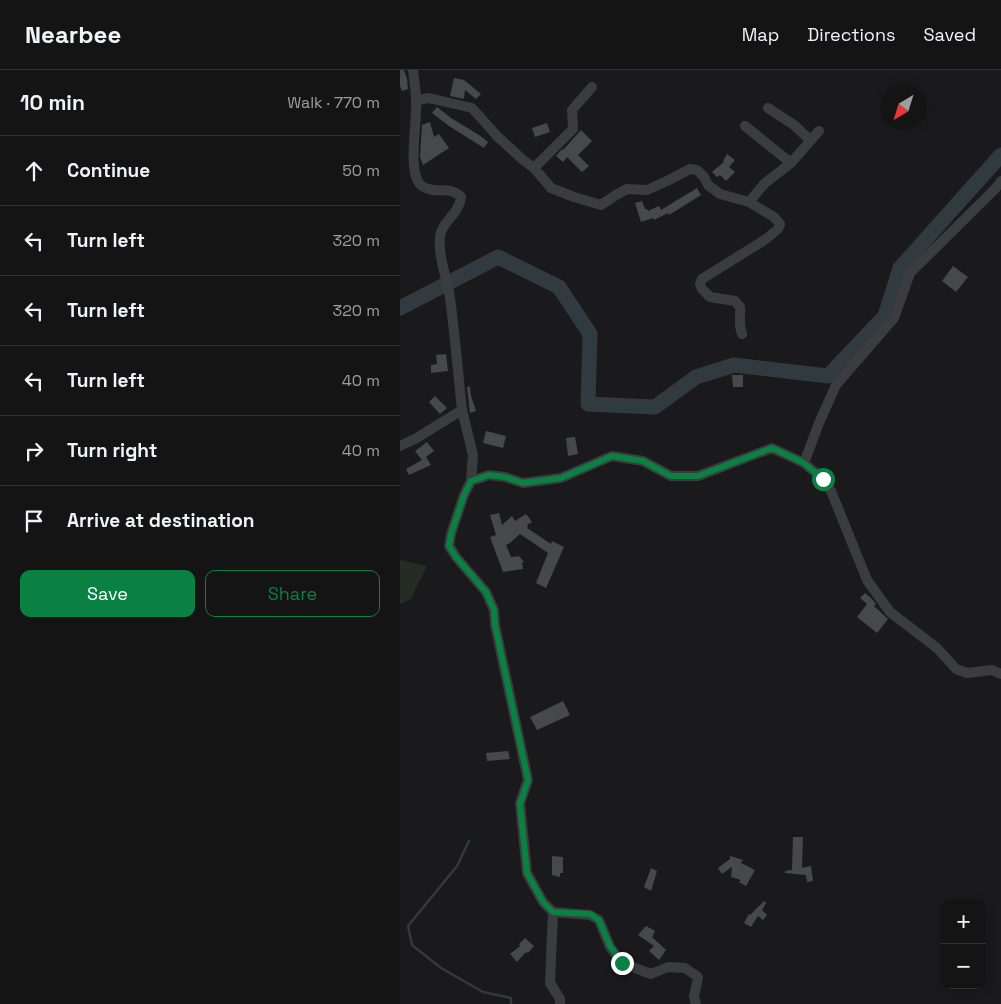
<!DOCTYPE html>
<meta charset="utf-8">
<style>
body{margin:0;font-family:"Space Grotesk",sans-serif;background:#212122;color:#f1f3f6}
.controls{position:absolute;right:15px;bottom:15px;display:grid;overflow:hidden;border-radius:10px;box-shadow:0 2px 8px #0003}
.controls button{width:45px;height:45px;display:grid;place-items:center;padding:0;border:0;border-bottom:1px solid #333334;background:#141415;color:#f1f3f6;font:25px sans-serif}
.compass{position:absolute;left:481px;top:15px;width:45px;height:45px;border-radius:50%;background:#141415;box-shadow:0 2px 8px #0003;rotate:218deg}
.stop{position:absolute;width:15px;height:15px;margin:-11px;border:4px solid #0b8043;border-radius:50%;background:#fff}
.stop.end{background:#0b8043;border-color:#fff;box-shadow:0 1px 5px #0008}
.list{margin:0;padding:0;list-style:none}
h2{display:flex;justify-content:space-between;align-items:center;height:65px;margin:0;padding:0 20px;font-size:21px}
h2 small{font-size:16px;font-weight:400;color:#9d9ea0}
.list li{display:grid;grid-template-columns:32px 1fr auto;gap:15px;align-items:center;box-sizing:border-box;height:70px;padding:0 20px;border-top:1px solid #333334}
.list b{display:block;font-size:19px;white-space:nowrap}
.list em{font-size:16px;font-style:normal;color:#9d9ea0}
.actions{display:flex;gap:10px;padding:15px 20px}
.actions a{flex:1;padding:11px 0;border:1px solid #0b8043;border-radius:10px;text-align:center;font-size:18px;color:#0b8043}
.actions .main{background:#0b8043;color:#fff}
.icon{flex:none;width:28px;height:28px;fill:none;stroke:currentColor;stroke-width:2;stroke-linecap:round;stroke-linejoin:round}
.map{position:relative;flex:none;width:601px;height:934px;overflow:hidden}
header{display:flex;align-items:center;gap:30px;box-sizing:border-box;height:70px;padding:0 25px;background:#141415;border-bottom:1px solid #333334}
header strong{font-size:24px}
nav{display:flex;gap:28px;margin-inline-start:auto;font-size:18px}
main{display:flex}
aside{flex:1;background:#141415}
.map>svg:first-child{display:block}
.green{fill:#242c24}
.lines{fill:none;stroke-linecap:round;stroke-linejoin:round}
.stream{stroke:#303a3f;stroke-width:2.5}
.river{stroke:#303a3f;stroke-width:15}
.building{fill:#47484c}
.minor{stroke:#3b3c40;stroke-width:10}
.route{stroke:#0b8043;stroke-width:6}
</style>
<header>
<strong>Nearbee</strong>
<nav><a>Map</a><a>Directions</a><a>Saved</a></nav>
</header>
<main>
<aside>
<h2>10 min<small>Walk · 770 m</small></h2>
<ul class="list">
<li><svg class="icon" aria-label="ahead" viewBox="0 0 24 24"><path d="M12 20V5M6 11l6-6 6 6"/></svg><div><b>Continue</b></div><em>50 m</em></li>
<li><svg class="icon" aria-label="left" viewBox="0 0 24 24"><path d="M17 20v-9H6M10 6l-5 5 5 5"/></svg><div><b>Turn left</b></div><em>320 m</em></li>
<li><svg class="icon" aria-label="left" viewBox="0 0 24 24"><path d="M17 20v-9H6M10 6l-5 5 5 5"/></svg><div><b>Turn left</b></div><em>320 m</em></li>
<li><svg class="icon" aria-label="left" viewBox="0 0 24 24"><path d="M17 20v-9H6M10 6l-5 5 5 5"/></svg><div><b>Turn left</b></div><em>40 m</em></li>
<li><svg class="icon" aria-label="right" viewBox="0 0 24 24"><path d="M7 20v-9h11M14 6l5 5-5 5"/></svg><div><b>Turn right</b></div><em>40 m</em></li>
<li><svg class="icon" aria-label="arrive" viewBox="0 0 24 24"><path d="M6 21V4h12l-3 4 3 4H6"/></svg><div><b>Arrive at destination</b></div></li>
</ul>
<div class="actions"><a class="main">Save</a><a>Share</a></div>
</aside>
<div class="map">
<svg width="601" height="934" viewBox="0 0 601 934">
<rect width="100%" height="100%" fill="#1a1a1c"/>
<path class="green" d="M0,490L27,496L11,529L0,534Z"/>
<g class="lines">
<path class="stream" d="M69,771L57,796L8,856L12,875L41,898L83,922L111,928V934"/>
<path class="river" d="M0,238L98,187L159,217L190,264L188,334L255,337L296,307L334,295L428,306L485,246L500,198L601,85"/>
</g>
<path class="building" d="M0,0H4L7,9L8,19L2,21L0,16Z
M54,8L64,10L81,24L76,29L65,20L64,29L50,26Z
M37,37L51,48L79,65L88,72L84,78L49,56L32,43Z
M30,52L34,67L39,64L49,78L23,95L20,87L22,55Z
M147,53L150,62L135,67L132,58Z
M181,60L192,71L178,85L189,96L182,102L167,87L163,92L156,86L162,79L163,80Z
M327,84L335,90L329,97L335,102L326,111L320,105L317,107L312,102L324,92L323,91Z
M297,118L301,125L269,145L268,143L254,150L253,148L241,152L235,133L242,131L245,139H247L248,141L259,136L261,140Z
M553,196L568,207L556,222L542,211Z
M46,284L48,301L31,303V295L37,294L36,285Z
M332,305H343V317H333Z
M70,316L71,326L76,341L70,343L67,317Z
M35,326L47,338L40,344L29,332Z
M86,361L106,366L103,378L83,373Z
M175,367L178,384L168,386L166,368Z
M27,372L34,381L26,387L31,395L9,405L6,399L22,390L15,381Z
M99,443L102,455L112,446L115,451L126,444L132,452L127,455L128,457L127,458L151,474L152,471L164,477L146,518L136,513L148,483L120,464L110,473L106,475L111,487L119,486L124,492L122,493L123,499L103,502L90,467L96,465L90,445Z
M465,523L472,529L476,534L474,536L488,549L477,563L457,547L467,534L460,528Z
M163,631L170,645L137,660L130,647Z
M108,681L110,689L87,691L86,683Z
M393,767H403L402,798L411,796L413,811L407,812L406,805L385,803V801L392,800Z
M152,786L163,787V803H160V807L152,805Z
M330,786L343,790L341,793L355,800L346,816L339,812L341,810L331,807L332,797L322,804L318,798L330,789Z
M251,798L257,801L251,821L244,817Z
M364,831L366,833L362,840L367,845L363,850L358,846L351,857L344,853L349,844L350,845Z
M246,856L255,861L252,867L266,880L259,890L249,881L254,876L238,865Z
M125,868L134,876L128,883L126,882L117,892L110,884L120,876L119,874Z"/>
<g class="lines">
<path class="minor" d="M16,31L28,28L33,29L72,38L97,66L123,90L134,98L173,59L172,40L192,17
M368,38L394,55L410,70
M345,56L391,93
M134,98L151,118L174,127L201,135L216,125L227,119L247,120L267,111L290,99L297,100L304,107L308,115L320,124L349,132L374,147L380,154L378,159L366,169L302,209L300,214L302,219L310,227L335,231L340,237C341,248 338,254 342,264
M349,132L365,113L391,93L419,61
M62,340L73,385L71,411L64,425L51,464L49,476L56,487L86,522L94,540L95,555L128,710L120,733L127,803L143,832L153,842L190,845L199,850L210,877L222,893L251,904L268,897L285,898L298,907L294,927L296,934
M0,376L15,369L62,340C58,303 55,265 50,228C47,207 38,188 40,167C41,152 59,145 61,127C51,115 35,125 22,116C6,105 18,49 16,31C16,20 14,10 13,0
M404,393L423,409L431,421L467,510L490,542L537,578L556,599L567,603L592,600L601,604
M71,411L89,405L105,407L123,413L161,408L212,386L243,391L271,406H298L372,378L404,393L419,353L436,315L494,248L510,203L595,119L601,111
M153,842L150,913L160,929V934"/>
</g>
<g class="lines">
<path class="route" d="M222,893L210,876L199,850L190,844L153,842L143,832L127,803L120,734L128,710L95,555L94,540L86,522L56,487L49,476L51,464L64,425L71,411L89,405L105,407L123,413L161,408L212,386L243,391L271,406H298L372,378L404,393L423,409"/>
</g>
</svg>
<div class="controls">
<button>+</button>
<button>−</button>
</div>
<svg class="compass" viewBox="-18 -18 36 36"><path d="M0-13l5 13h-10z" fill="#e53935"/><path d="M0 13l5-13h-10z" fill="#9d9ea0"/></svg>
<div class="stop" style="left:423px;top:409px"></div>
<div class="stop end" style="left:222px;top:893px"></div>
</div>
</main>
